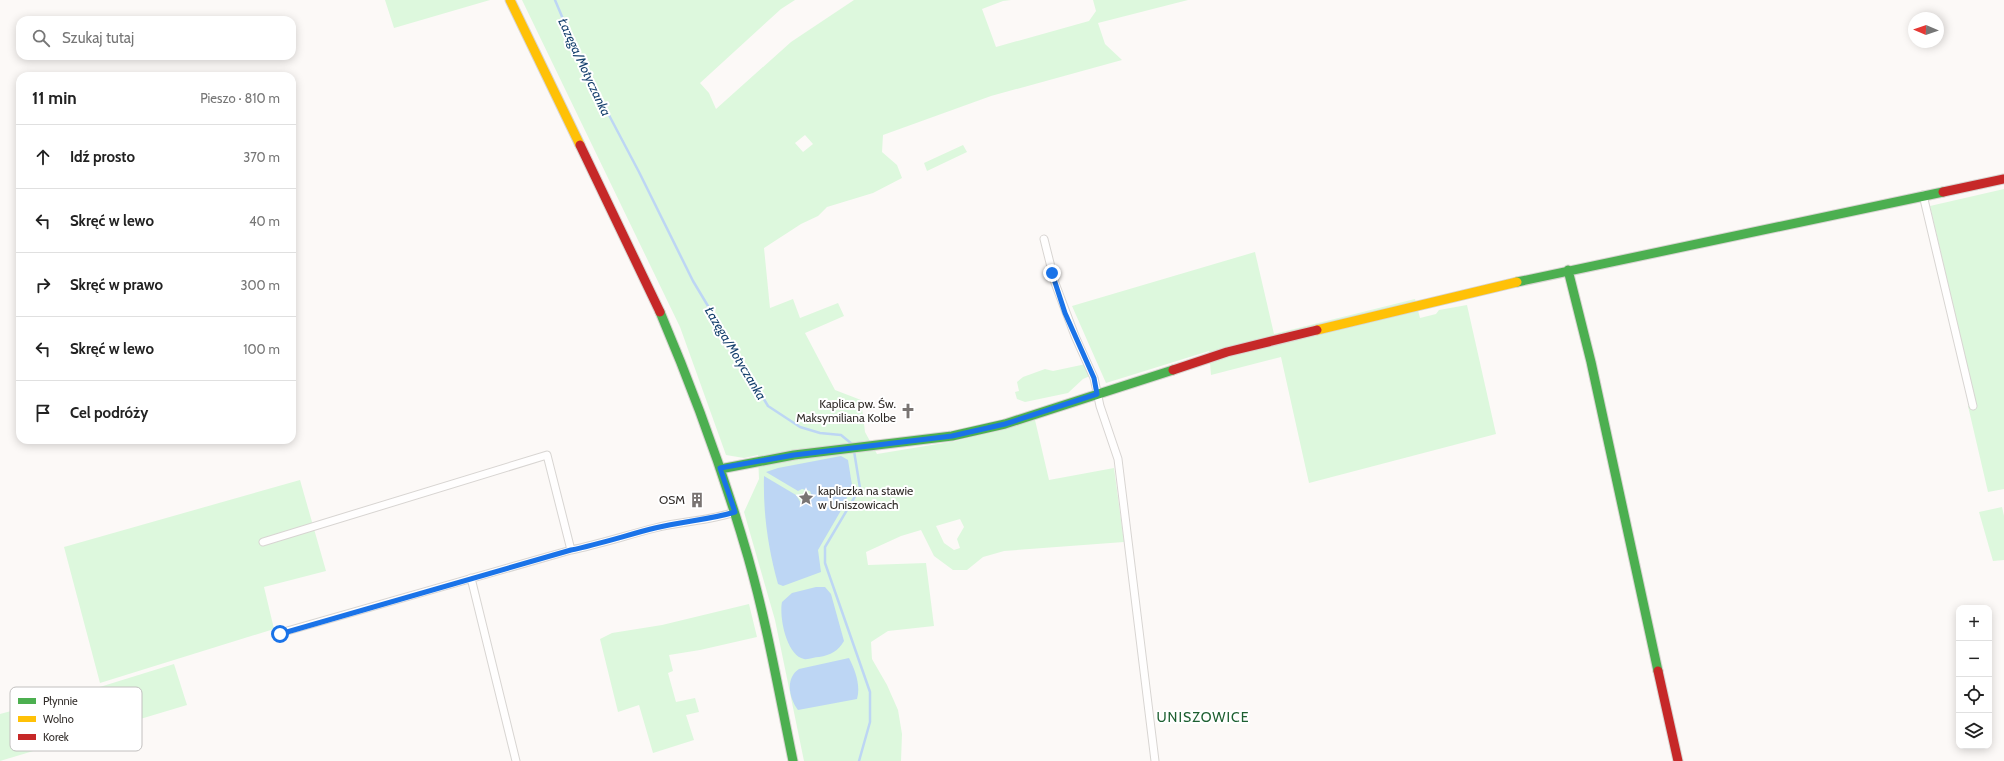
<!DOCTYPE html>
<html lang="pl">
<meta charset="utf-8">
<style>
body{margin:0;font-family:Cabin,sans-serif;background:#f6f6f6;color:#222}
.controls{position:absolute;right:12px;bottom:12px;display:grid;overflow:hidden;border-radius:8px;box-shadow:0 2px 10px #0003}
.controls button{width:36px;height:36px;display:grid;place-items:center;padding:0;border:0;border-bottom:1px solid #e0e0e0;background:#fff;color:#222;font:20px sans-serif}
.compass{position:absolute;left:1908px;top:12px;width:36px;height:36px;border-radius:50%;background:#fff;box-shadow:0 2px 10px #0003;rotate:272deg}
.stop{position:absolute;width:12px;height:12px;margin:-9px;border:3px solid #1a73e8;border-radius:50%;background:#fff}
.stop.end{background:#1a73e8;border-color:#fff;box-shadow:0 1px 4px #0008}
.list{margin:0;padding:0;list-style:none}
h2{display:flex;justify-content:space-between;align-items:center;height:52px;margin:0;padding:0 16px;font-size:17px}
h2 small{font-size:13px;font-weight:400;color:#767676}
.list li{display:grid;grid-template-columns:26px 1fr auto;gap:12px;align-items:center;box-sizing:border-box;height:64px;padding:0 16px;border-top:1px solid #e0e0e0}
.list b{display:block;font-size:15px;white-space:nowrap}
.list em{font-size:13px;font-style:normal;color:#767676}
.icon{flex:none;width:22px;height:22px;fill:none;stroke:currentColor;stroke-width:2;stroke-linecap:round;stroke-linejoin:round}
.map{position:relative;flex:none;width:2004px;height:761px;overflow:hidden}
.search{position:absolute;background:#fff;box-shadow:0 2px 10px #0003;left:16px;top:16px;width:280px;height:44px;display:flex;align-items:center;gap:10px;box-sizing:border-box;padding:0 14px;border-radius:12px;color:#767676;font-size:15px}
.panel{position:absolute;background:#fff;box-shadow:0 2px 10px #0003;left:16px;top:72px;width:280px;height:372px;border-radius:12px}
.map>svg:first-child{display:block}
.green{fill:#ddf8dd;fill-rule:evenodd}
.water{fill:#bdd6f4}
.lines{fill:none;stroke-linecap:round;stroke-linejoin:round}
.stream{stroke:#bdd6f4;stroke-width:2.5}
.street-casing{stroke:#d8d5d2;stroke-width:9}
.fast-casing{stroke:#d8d5d2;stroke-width:11}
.slow-casing{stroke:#d8d5d2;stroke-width:11}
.jam-casing{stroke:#d8d5d2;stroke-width:11}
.street{stroke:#fffefe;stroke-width:7}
.fast{stroke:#4caf50;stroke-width:9}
.slow{stroke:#ffc107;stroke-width:9}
.jam{stroke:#c62828;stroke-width:9}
.route{stroke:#1a73e8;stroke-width:5}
.labels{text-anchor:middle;stroke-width:4;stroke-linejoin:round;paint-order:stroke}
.poi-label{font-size:12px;fill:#322d2a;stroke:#fff;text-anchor:end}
.water-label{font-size:13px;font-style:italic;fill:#16416e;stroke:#fff}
.quarter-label{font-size:14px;letter-spacing:1px;fill:#1d6032;stroke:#fff}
.key{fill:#fff;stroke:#c2c0bf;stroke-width:1}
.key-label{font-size:11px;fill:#322d2a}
</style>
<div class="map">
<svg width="2004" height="761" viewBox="0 0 2004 761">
<rect width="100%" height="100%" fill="#fcf9f7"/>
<path class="green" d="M385,0H490L394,28Z
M522,0H795L781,9L700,83L709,93L716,109L791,42L854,0H1011L1003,1L982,9L996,47L1089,21L1096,11L1093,0H1188L1098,23L1105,44L1122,60L991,96L883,135L882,152L897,165L902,178L873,193L827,207L818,216L801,224L764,248L770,308L793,299L800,318L838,303L844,316L805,333L835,390L861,400L865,432L877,454L956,441L1035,420L1049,480L1114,468L1124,542L1004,551L983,557L967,570H953L934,556L921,530L901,536L866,552L868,565L926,563L934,626L888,631L871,642L872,659L887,685L898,710L902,734L901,761H804L775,620L744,512L759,479L758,455L744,458L726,455L680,327ZM805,135L813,144L803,152L795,143ZM960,519L964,527L957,539L960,548L954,550L944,543L936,526Z
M963,145L967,152L927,171L924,163Z
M2004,189V489L1988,492L1968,406L1976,403L1930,206Z
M1255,252L1274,334L1415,299L1420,318L1436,314L1439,310L1467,305L1496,434L1309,483L1281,357L1211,375L1209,351L1106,383L1072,306Z
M1086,364L1090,376L1083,379L1068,393L1025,402L1017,399L1015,392L1019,391L1017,382L1023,377L1045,369L1053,371Z
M300,480L326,571L264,587L274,629L100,683L64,547Z
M2002,507L2004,516V560L1993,561L1979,512Z
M749,604L757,637L700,650L669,655L673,671L668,673L676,702L695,698L699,712L686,715L694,740L653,753L639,705L618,712L600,639L612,633L662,625Z
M174,664L187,705L0,761V714L103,686Z"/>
<path class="water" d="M841,456L848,460L852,485L843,507L818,550L821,572L783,586L778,584C768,548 763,513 764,476L796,495L801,503L807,504L812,496L810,491L802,489L798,491L766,472L778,468Z
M816,587H825L831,594L844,641C838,651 831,655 819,657C815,657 808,660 804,659C786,655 779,616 782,602L792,593Z
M849,658C855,670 861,685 857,699L798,710C789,698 785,678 799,669Z"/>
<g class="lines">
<path class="stream" d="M555,0L582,64L639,172L693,281L768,406L800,427L820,433L841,435L852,444
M854,451L860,488L825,547V563L870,692V722L859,761"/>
<g class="street-casing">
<path id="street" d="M1923,195L1973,406
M1044,239L1055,283L1075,336L1094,378L1100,406L1118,459L1155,761
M263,542L547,455L571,550
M471,578L516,761
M280,633L571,550C600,544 627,535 655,528C682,521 709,521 735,512"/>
</g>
<g class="fast-casing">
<path id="fast" d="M1568,270L1591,362L1658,671
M1517,282L1943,192
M660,312C694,392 724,474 748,557C767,624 779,693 793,761
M720,469L794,455L952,436L1005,424L1173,370"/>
</g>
<g class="slow-casing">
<path id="slow" d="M510,0L580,145
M1317,330L1517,282"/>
</g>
<g class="jam-casing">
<path id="jam" d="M580,145L660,312
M1943,192L2004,179
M1173,370L1227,352L1317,330
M1658,671L1678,761"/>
</g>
<use href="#street" class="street"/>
<use href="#fast" class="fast"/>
<use href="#slow" class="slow"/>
<use href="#jam" class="jam"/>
</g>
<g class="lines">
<path class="route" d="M280,634L571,550C600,544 627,535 655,528C682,521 709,520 735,512L720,468L794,455L952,436L1005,424L1097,394L1094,378L1065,313L1052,273"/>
</g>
<defs>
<g id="church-bare" transform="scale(1.2)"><path d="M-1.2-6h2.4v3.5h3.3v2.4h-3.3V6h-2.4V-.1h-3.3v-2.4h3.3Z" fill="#797472" stroke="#fff" stroke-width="2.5" paint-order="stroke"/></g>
<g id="sight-bare" transform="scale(1.2)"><path d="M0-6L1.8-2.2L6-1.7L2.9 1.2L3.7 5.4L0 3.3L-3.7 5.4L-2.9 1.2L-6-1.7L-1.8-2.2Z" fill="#797472" stroke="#fff" stroke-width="2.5" paint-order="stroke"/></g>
<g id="building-bare" transform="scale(1.2)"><path d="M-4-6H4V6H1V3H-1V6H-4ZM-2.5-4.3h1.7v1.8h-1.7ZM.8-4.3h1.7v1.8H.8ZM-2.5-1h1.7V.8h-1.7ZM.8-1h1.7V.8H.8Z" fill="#797472" stroke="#fff" stroke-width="2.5" paint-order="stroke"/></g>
</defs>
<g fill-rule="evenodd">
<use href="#church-bare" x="908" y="411"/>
<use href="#sight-bare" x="806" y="498"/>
<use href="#building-bare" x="697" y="500"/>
</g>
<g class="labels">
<g class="poi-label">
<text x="896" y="408">Kaplica pw. Św.<tspan x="896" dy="14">Maksymiliana Kolbe</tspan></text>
<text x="818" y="495" text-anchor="start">kapliczka na stawie<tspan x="818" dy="14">w Uniszowicach</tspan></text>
<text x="685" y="504">OSM</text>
</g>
<g class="water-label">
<text transform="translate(585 67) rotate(65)" y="5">Łazęga/Motyczanka</text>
<text transform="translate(736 353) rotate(59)" y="5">Łazęga/Motyczanka</text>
</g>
<g class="quarter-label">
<text x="1203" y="722">UNISZOWICE</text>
</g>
</g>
<rect x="10" y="687" width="132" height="64" rx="6" class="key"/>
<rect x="18" y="698" width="18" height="6" fill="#4caf50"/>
<rect x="18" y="716" width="18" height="6" fill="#ffc107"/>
<rect x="18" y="734" width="18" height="6" fill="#c62828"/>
<g class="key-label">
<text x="43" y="705">Płynnie</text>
<text x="43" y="723">Wolno</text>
<text x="43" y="741">Korek</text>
</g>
</svg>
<div class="controls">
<button>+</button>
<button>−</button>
<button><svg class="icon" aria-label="locate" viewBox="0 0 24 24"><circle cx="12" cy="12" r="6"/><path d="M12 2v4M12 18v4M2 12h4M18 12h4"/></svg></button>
<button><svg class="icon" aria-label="layers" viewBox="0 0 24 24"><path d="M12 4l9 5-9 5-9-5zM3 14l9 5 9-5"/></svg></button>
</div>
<svg class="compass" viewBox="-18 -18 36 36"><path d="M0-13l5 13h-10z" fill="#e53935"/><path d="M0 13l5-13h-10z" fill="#767676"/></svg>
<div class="stop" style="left:280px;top:634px"></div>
<div class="stop end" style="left:1052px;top:273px"></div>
<div class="search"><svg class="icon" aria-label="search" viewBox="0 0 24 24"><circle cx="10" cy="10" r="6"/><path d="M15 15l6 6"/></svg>Szukaj tutaj</div>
<section class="panel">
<h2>11 min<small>Pieszo · 810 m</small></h2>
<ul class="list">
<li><svg class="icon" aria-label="ahead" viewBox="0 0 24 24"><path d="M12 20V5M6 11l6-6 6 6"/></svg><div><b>Idź prosto</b></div><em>370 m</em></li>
<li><svg class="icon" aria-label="left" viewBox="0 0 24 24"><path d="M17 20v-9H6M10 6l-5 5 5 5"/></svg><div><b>Skręć w lewo</b></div><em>40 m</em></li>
<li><svg class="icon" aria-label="right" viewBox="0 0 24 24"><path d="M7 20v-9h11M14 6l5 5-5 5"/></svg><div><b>Skręć w prawo</b></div><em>300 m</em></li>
<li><svg class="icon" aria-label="left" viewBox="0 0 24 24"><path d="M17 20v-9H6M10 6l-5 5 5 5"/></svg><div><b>Skręć w lewo</b></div><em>100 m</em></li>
<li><svg class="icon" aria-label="arrive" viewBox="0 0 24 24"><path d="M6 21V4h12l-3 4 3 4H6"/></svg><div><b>Cel podróży</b></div></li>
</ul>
</section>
</div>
